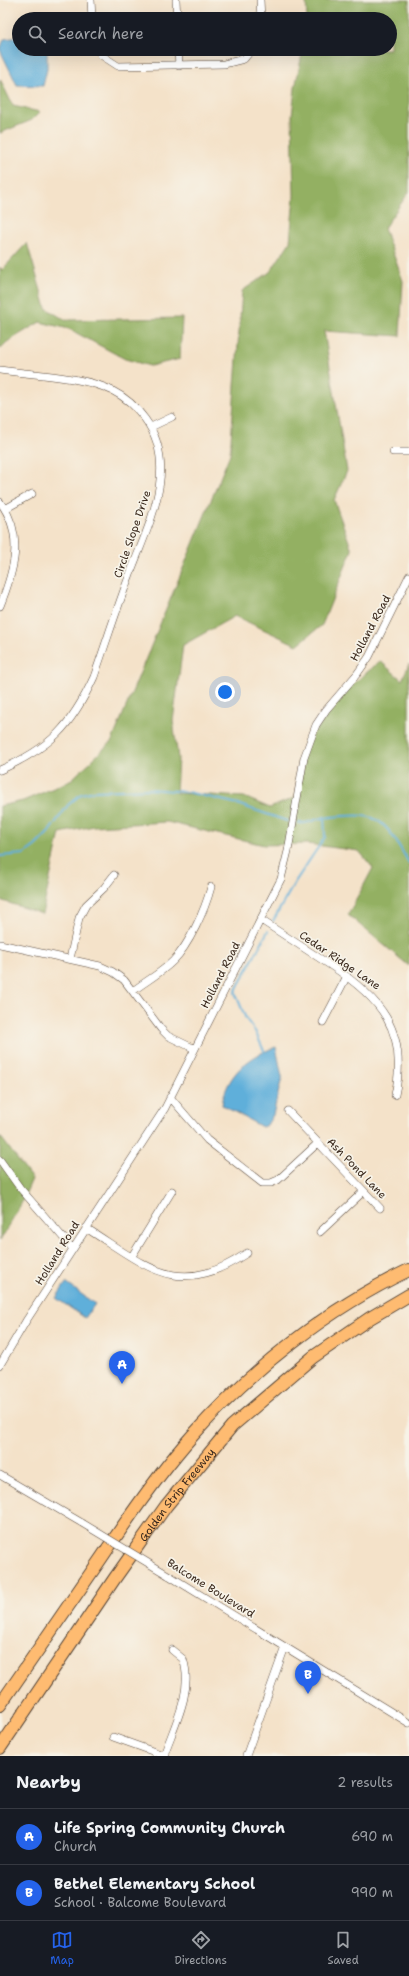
<!DOCTYPE html>
<meta charset="utf-8">
<style>
body{margin:0;font-family:"Shantell Sans",sans-serif;background:#242831;color:#f1f3f6}
.you{position:absolute;left:225px;top:692px;width:14px;height:14px;margin:-10px;border:3px solid #fff;border-radius:50%;background:#1a73e8;box-shadow:0 0 0 6px #1a73e833}
.badge{display:grid;place-items:center;width:26px;height:26px;border-radius:50%;background:#2563eb;color:#fff;font-size:13px;font-weight:700}
.pin{position:absolute;translate:-50% -33px;filter:drop-shadow(0 1px 2px #0008)}
.pin::after{content:'';position:absolute;top:21px;width:14px;height:12px;background:inherit;clip-path:polygon(0 0,100% 0,50% 100%)}
.list{margin:0;padding:0;list-style:none}
h2{display:flex;justify-content:space-between;align-items:center;height:52px;margin:0;padding:0 16px;font-size:17px}
h2 small{font-size:13px;font-weight:400;color:#9ea1a6}
.list li{display:grid;grid-template-columns:26px 1fr auto;gap:12px;align-items:center;box-sizing:border-box;height:56px;padding:0 16px;border-top:1px solid #363941}
.list b{display:block;font-size:15px;white-space:nowrap}
.list p{margin:0;font-size:13px;white-space:nowrap;color:#9ea1a6}
.list em{font-size:13px;font-style:normal;color:#9ea1a6}
.icon{flex:none;width:22px;height:22px;fill:none;stroke:currentColor;stroke-width:2;stroke-linecap:round;stroke-linejoin:round}
.map{position:relative;flex:none;width:409px;height:1756px;overflow:hidden}
.search{position:absolute;background:#171b24;box-shadow:0 4px 16px #0002;left:12px;right:12px;top:12px;height:44px;display:flex;align-items:center;gap:10px;box-sizing:border-box;padding:0 14px;border-radius:22px;color:#9ea1a6;font-size:15px}
.sheet{height:164px;background:#171b24}
nav{display:flex;justify-content:space-around;align-items:center;box-sizing:border-box;height:56px;border-top:1px solid #363941;background:#171b24;font-size:11px;color:#9ea1a6}
nav a{display:grid;justify-items:center;gap:2px}
nav .on{color:#2563eb}
.map>svg:first-child{display:block}
.forest{fill:#93b062;stroke:#676d40}
.water{fill:#5fafda;stroke:#4d6c7c}
.lines{fill:none;stroke-linecap:round;stroke-linejoin:round}
.stream{stroke:#5fafda;stroke-width:2}
.street-casing{stroke:#574638;stroke-width:8}
.highway-casing{stroke:#574638;stroke-width:14}
.street{stroke:#fff;stroke-width:7}
.highway{stroke:#febb71;stroke-width:12}
.street-bridge-casing{stroke:#574638;stroke-width:8;stroke-linecap:butt}
.street-bridge{stroke:#fff;stroke-width:7}
.labels{text-anchor:middle;stroke-width:3.5;stroke-linejoin:round;paint-order:stroke}
.street-label{font-size:11px;fill:#3b2a1e;stroke:#f7f3e8}
</style>
<div class="map">
<svg width="409" height="1756" viewBox="0 0 409 1756">
<rect width="100%" height="100%" fill="#f7f3e8"/>
<filter id="ink" filterUnits="userSpaceOnUse"><feTurbulence type="fractalNoise" baseFrequency=".025" numOctaves="2"/><feDisplacementMap in="SourceGraphic" scale="8" xChannelSelector="R" yChannelSelector="G"/><feConvolveMatrix kernelMatrix="1 2 1 2 8 2 1 2 1" color-interpolation-filters="sRGB"/></filter>
<filter id="wash" filterUnits="userSpaceOnUse"><feTurbulence type="fractalNoise" baseFrequency=".012" numOctaves="4" result="noise"/><feDisplacementMap in="SourceGraphic" scale="16" xChannelSelector="R" yChannelSelector="G"/><feGaussianBlur stdDeviation="0.9" result="paint"/><feColorMatrix in="noise" values="0 0 0 0 0 0 0 0 0 0 0 0 0 0 0 0 0 1.4 0 .05"/><feComposite in="paint" operator="in"/></filter>
<g filter="url(#wash)">
<rect width="100%" height="100%" fill="#f4e2c9"/>
<path class="forest" d="M306,0H409V192L384,228L403,281L400,336L324,331L347,471L334,500L352,550L322,625L297,645L235,616L183,645L173,721L178,758L176,793L244,797L270,808L296,797L306,743L342,694L380,661L402,680L409,664V966L348,915L373,868L359,851L307,844L264,845L167,822L94,826L60,833L42,914L0,900V806L23,801L70,781L112,741L230,454L242,291L270,272L290,242L294,196L292,116L295,88L303,49H390V19H307Z
M0,79L13,106L40,112L32,120L0,133Z
M27,243L46,308L65,320L182,318L180,359L150,366L125,359L69,329L40,322L7,342L0,349V267L2,270Z
M0,1136L32,1179L21,1204L0,1241Z"/>
<path class="water" d="M19,37V49H47V69L43,86L17,85L0,50L4,39Z
M276,1047L282,1077L273,1115L267,1125L262,1127L222,1105C226,1075 249,1056 276,1047Z
M66,1283L95,1304L85,1318L56,1298Z"/>
<g class="lines">
<path class="stream" d="M299,823C308,825 315,818 323,818C379,812 381,814 409,863
M0,856L24,854L35,846L48,833L68,805L81,794L94,791L149,789L187,792L234,803L287,821
M273,921L295,882L325,837L324,817
M264,1051L255,1031L246,1019L235,992L268,931"/>
</g>
</g>
<g filter="url(#ink)">
<g class="lines">
<g class="street-casing">
<path id="street" d="M91,0L92,19
M176,0L177,19
M260,0L261,19
M99,49L101,55L118,66L224,64L244,59L252,49
M178,49L179,66
M0,370C33,375 84,376 113,391C125,397 137,408 145,419C180,467 148,525 130,574C117,608 106,643 94,677C71,727 50,748 0,770
M151,427L172,417
M393,452H409
M0,502C25,535 14,571 0,606
M5,509L32,494
M261,920C284,935 307,950 330,965C379,997 409,1029 395,1095
M0,944L100,966L113,972L124,980L161,1029L168,1036L195,1049
M70,959L79,918L86,905L104,888L114,875
M133,991C146,981 161,973 173,961C189,945 205,910 211,887
M323,1022L347,976
M170,1097L207,1140L262,1183H271L278,1180L318,1143
M288,1111L380,1208
M0,1160L20,1188L73,1249
M86,1228C147,1266 177,1300 247,1253
M320,1232L364,1191
M132,1256L172,1191
M0,1365L26,1321L165,1108L281,879L288,851L304,758L316,725L326,710L357,674L369,657L409,576
M0,1475L82,1523
M168,1575L409,1723
M113,1737L166,1756
M164,1755C174,1726 194,1690 183,1659L172,1650
M246,1756L285,1647"/>
</g>
<g class="highway-casing">
<g id="highway">
<path d="M0,1705C34,1656 68,1606 102,1557C130,1515 159,1473 193,1435C253,1368 327,1309 409,1270"/>
<path id="s1" d="M0,1748L115,1578L166,1506L232,1426L313,1357L370,1318L409,1295"/>
</g>
</g>
<use href="#street" class="street"/>
<use href="#highway" class="highway"/>
<g class="street-bridge-casing">
<path id="street-bridge" d="M82,1523L168,1575"/>
</g>
<use href="#street-bridge" class="street-bridge"/>
</g>
</g>
<g class="labels">
<g class="street-label">
<text transform="translate(132 534) rotate(-71)" y="4">Circle Slope Drive</text>
<text transform="translate(370 628) rotate(-62)" y="4">Holland Road</text>
<text transform="translate(340 960) rotate(34)" y="4">Cedar Ridge Lane</text>
<text transform="translate(220 975) rotate(-63)" y="4">Holland Road</text>
<text transform="translate(357 1168) rotate(46)" y="4">Ash Pond Lane</text>
<text transform="translate(57 1253) rotate(-58)" y="4">Holland Road</text>
<text dy="4" stroke="none"><textPath href="#s1" startOffset="309">Golden Strip Freeway</textPath></text>
<text transform="translate(211 1588) rotate(32)" y="4">Balcome Boulevard</text>
</g>
</g>
</svg>
<div class="you"></div>
<div class="pin badge" style="left:122px;top:1384px">A</div>
<div class="pin badge" style="left:308px;top:1694px">B</div>
<div class="search"><svg class="icon" aria-label="search" viewBox="0 0 24 24"><circle cx="10" cy="10" r="6"/><path d="M15 15l6 6"/></svg>Search here</div>
</div>
<section class="sheet">
<h2>Nearby<small>2 results</small></h2>
<ul class="list">
<li><span class="badge">A</span><div><b>Life Spring Community Church</b><p>Church</p></div><em>690 m</em></li>
<li><span class="badge">B</span><div><b>Bethel Elementary School</b><p>School · Balcome Boulevard</p></div><em>990 m</em></li>
</ul>
</section>
<nav>
<a class="on"><svg class="icon" aria-label="map" viewBox="0 0 24 24"><path d="M3 6l6-2 6 2 6-2v14l-6 2-6-2-6 2zM9 4v14M15 6v14"/></svg>Map</a>
<a><svg class="icon" aria-label="directions" viewBox="0 0 24 24"><path d="M12 3l9 9-9 9-9-9zM9 14v-3h6M13 9l2 2-2 2"/></svg>Directions</a>
<a><svg class="icon" aria-label="saved" viewBox="0 0 24 24"><path d="M7 4h10v16l-5-4-5 4z"/></svg>Saved</a>
</nav>
